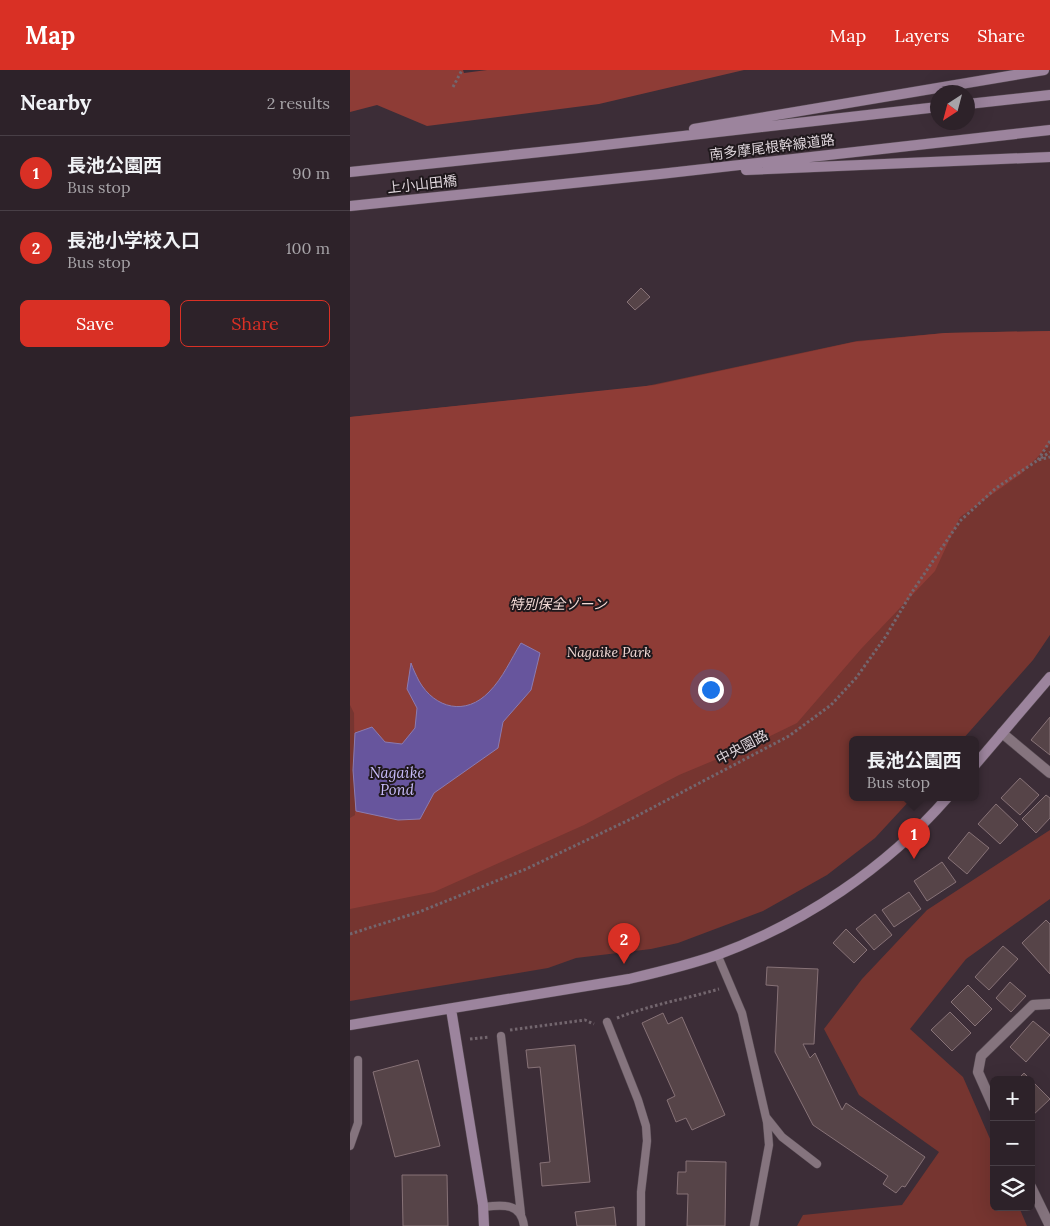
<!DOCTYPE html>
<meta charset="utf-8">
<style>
body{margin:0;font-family:Lora,"Noto Sans JP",serif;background:#352a31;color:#f1f3f6}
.controls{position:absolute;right:15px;bottom:15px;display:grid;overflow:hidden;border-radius:8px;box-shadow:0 5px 20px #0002}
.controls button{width:45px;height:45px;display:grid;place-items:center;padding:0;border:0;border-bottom:1px solid #483f46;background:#2d2229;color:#f1f3f6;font:25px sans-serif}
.compass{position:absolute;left:580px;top:15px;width:45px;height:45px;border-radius:50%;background:#2d2229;box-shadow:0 5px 20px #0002;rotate:216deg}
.you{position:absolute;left:360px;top:619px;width:18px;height:18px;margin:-12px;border:4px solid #fff;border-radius:50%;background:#1a73e8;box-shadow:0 0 0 8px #1a73e833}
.badge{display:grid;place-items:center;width:32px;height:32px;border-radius:50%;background:#d93025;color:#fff;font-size:16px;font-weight:700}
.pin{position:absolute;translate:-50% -41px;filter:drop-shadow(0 1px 2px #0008)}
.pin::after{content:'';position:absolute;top:26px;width:18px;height:15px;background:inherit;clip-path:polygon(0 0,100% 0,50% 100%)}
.popup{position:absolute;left:499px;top:666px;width:130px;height:65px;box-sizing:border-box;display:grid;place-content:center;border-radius:8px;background:#2d2229;filter:drop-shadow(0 1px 4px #0005);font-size:16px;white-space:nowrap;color:#a7a4a8}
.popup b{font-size:19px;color:#f1f3f6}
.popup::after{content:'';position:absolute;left:50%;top:100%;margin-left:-10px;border:10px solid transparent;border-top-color:#2d2229}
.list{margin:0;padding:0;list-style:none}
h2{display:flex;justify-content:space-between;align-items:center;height:65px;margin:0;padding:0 20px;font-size:21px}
h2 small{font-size:16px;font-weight:400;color:#a7a4a8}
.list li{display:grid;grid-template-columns:32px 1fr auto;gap:15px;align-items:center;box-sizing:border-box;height:75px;padding:0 20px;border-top:1px solid #483f46}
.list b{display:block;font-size:19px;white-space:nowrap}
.list p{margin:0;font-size:16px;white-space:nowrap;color:#a7a4a8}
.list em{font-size:16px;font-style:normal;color:#a7a4a8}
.actions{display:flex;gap:10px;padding:15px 20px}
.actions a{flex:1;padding:11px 0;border:1px solid #d93025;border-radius:8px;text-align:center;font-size:18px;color:#d93025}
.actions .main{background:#d93025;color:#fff}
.icon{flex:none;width:28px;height:28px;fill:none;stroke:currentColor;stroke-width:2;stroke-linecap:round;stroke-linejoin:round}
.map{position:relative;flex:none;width:700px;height:1156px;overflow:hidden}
header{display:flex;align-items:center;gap:30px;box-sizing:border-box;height:70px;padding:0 25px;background:#d93025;color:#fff}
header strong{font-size:24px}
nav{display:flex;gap:28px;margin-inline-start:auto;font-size:18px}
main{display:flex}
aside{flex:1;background:#2d2229}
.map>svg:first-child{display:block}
.green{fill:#763530}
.forest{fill:#8e3c36}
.water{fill:#67559d;stroke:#8b7bb0}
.building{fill:#564448;stroke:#877277}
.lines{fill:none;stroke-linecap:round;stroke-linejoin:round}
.lane-casing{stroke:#574b53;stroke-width:9}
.street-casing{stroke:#574b53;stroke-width:11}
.secondary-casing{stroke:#574b53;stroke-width:11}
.path{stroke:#73666e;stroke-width:3;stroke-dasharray:2.5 2.5;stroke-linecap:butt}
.lane{stroke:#85747e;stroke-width:8}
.street{stroke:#85747e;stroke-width:10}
.secondary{stroke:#9c849d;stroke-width:10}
.labels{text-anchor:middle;stroke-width:4;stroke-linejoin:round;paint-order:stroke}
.street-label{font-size:14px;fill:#ded5db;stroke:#1f181c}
.park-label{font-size:14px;font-style:italic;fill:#f3dad6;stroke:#1f181c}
.water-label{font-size:15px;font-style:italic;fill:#c8bcfa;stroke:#1f181c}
</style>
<header>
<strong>Map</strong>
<nav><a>Map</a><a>Layers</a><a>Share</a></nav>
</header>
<main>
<aside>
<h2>Nearby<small>2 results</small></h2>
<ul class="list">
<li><span class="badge">1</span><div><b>長池公園西</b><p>Bus stop</p></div><em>90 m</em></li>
<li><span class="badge">2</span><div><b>長池小学校入口</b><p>Bus stop</p></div><em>100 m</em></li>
</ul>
<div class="actions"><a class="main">Save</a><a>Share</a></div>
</aside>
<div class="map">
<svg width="700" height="1156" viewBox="0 0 700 1156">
<rect width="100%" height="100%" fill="#3c2d37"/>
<path class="green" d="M700,261V565L683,590L612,670H503V728H562L525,768L477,805L413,841L328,873L301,879L226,888L198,898L0,931V347L292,317L507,271L595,263Z
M700,760V829L616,889L560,959L613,1007L644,1078V1137H669L677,1156H447L453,1145L552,1135L589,1082L509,1025L474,959L512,909L577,840Z"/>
<path class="forest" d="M0,0H113L114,3L137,0H394L249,34L77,56L27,35L0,42Z
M700,261V374L671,404L610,447L585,501L511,579L447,653L408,672L329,705L234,755L84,822L0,839V748L5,745L4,643L0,635V347L305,315L504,272L595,263Z"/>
<path class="water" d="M171,573L190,583L181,620L153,652L148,678L84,723L70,749L48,750L6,741L3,700L5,663L22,657L35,672L52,674L65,658L67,638L57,619L61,593C63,599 66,605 69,611C85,639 116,646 139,622C153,608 161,589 171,573Z"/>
<path class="building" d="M291,218L300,227L285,240L277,232Z
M700,647V685L681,670Z
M670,708L689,725L670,745L651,728Z
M696,725L700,728V748L686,763L672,749Z
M646,734L668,755L650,774L628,754Z
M619,762L639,778L617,804L598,788Z
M592,792L606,812L577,831L564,811Z
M559,822L571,839L544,857L532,840Z
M525,844L542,865L524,880L506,859Z
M696,850L700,854V904L672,873Z
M496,859L517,880L504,893L483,873Z
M653,876L668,889L639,920L625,907Z
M417,897L468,899L464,974H453L460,988L465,983L492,1040L496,1033L575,1087L555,1117L552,1116L546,1123L533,1114L538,1106L463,1055L425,982L428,916L416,915Z
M660,912L676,926L661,942L646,928Z
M618,915L642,939L625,956L601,932Z
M600,942L621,963L602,981L581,960Z
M313,943L318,954L332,947L375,1045L342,1060L336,1048L326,1052L317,1030L325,1026L292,953Z
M683,951L700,965L676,992L660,977Z
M225,975L240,1112L192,1116L190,1093L200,1092L190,997L178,998L176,980Z
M68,990L90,1076L45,1087L23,1002Z
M674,1003L681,1010H667Z
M681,1010L700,1029L681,1047Z
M336,1091L376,1092L375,1156H337L338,1124H327L328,1102H336Z
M52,1105H97L98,1156H53Z
M264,1137L266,1156H227L225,1142Z"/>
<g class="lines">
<g class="lane-casing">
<path id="lane" d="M367,884L392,943L417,1052L419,1075L404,1156
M257,952L288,1030L296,1056L297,1071L291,1122V1156
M151,966L171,1144
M416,1047L432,1067L467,1094
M0,1076L8,1053V990
M133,1137C152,1135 171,1132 174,1156"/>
</g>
<g class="street-casing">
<path id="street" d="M652,663L700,703
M644,1038L628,1002L631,986L683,935L700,934
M681,1117L700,1156"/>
</g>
<g class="secondary-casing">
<path id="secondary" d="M618,34L700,25
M344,59L694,0
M396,100L700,87
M0,102L228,78L588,37
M0,136L310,104L700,60
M625,695L700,607
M101,939L133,1135L134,1156
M0,955L279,909C309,902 339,895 367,885C454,853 536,798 597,728"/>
</g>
<path class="path" d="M103,17L112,0
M691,388L700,382
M688,390L700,371
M0,864L69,842L176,799L281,749L439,666L481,635L506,608L536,566L562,522L610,451L646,418L688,390L700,387
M267,948C300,935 335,929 369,919
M160,960L235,950L244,954
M120,969L139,967"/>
<use href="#lane" class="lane"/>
<use href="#street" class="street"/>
<use href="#secondary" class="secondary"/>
</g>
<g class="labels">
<g class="street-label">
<text transform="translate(422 77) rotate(-7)" y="5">南多摩尾根幹線道路</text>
<text transform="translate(72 114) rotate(-6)" y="5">上小山田橋</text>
<text transform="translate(392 677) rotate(-28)" y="5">中央園路</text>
</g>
<g class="park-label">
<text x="208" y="539">特別保全ゾーン</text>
<text x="259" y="587">Nagaike Park</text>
</g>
<g class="water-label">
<text x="47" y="708">Nagaike<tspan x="47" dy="17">Pond</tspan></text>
</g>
</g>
</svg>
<div class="controls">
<button>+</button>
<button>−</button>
<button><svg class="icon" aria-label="layers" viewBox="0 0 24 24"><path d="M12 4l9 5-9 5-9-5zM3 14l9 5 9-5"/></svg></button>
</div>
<svg class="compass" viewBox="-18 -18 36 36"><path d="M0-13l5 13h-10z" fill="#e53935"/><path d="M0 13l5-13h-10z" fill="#a7a4a8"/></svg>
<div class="you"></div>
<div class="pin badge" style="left:564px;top:789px">1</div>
<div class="popup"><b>長池公園西</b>Bus stop</div>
<div class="pin badge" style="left:274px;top:894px">2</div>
</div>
</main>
